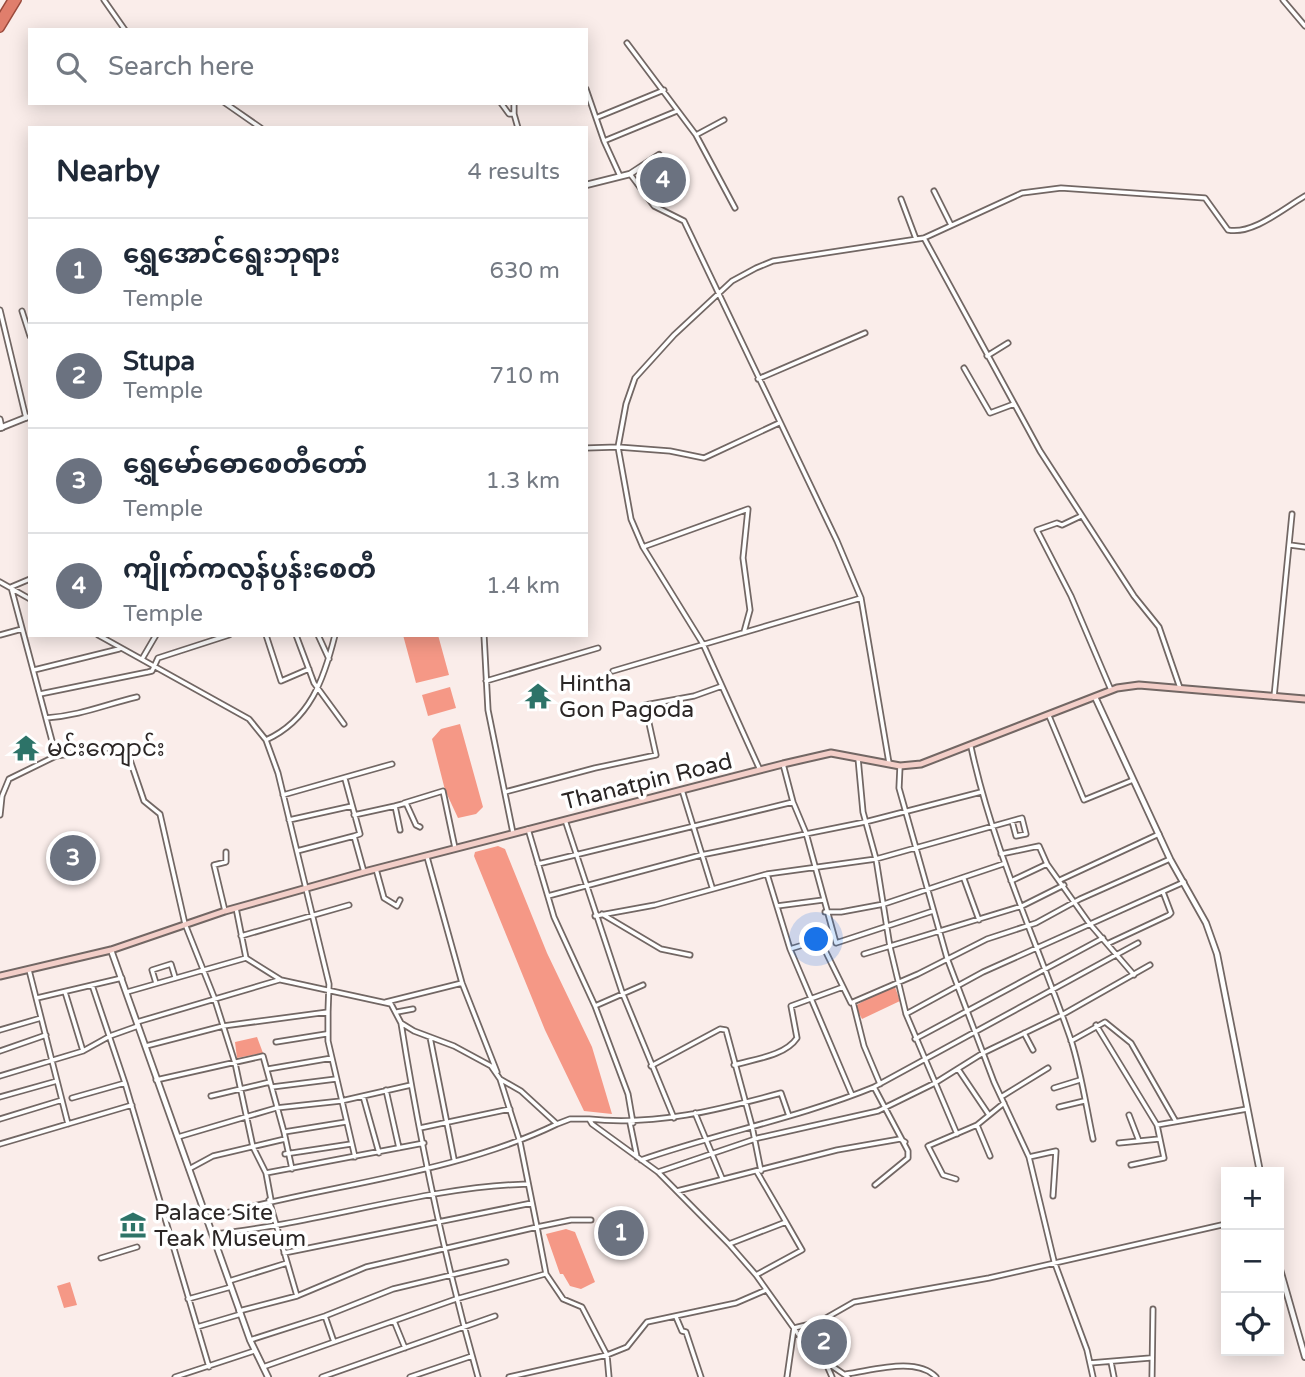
<!DOCTYPE html>
<meta charset="utf-8">
<style>
body{margin:0;font-family:"Varela Round","Noto Sans Myanmar",sans-serif;background:#f6f6f7;color:#1f2937}
.controls{position:absolute;right:21px;bottom:21px;display:grid;overflow:hidden;border-radius:0px;box-shadow:0 4px 18px #0003}
.controls button{width:63px;height:63px;display:grid;place-items:center;padding:0;border:0;border-bottom:2px solid #e0e1e3;background:#fff;color:#1f2937;font:35px sans-serif}
.you{position:absolute;left:817px;top:940px;width:24px;height:24px;margin:-18px;border:5px solid #fff;border-radius:50%;background:#1a73e8;box-shadow:0 0 0 10px #1a73e833}
.badge{display:grid;place-items:center;width:46px;height:46px;border-radius:50%;background:#1a73e8;color:#fff;font-size:23px;font-weight:700}
.pin{position:absolute;translate:-50% -50%;border:4px solid #fff;box-shadow:0 2px 7px #0006}
.list{margin:0;padding:0;list-style:none}
h2{display:flex;justify-content:space-between;align-items:center;height:91px;margin:0;padding:0 28px;font-size:30px}
h2 small{font-size:23px;font-weight:400;color:#747a83}
.list li{display:grid;grid-template-columns:46px 1fr auto;gap:21px;align-items:center;box-sizing:border-box;height:105px;padding:0 28px;border-top:2px solid #e0e1e3}
.list b{display:block;font-size:26px;white-space:nowrap}
.list p{margin:0;font-size:23px;white-space:nowrap;color:#747a83}
.list em{font-size:23px;font-style:normal;color:#747a83}
.icon{flex:none;width:38px;height:38px;fill:none;stroke:currentColor;stroke-width:2;stroke-linecap:round;stroke-linejoin:round}
.map{position:relative;flex:none;width:1305px;height:1377px;overflow:hidden}
.search{position:absolute;background:#fff;box-shadow:0 4px 18px #0003;left:28px;top:28px;width:560px;height:77px;display:flex;align-items:center;gap:18px;box-sizing:border-box;padding:0 24px;border-radius:0px;color:#747a83;font-size:26px}
.panel{position:absolute;background:#fff;box-shadow:0 4px 18px #0003;left:28px;top:126px;width:560px;height:511px;border-radius:0px}
.map>svg:first-child{display:block}
.water{fill:#f59886}
.lines{fill:none;stroke-linecap:round;stroke-linejoin:round}
.minor-casing{stroke:#726764;stroke-width:7}
.tertiary-casing{stroke:#726764;stroke-width:8}
.secondary-casing{stroke:#726764;stroke-width:9}
.trunk-casing{stroke:#9b4a3c;stroke-width:10}
.minor{stroke:#fff;stroke-width:3.5}
.tertiary{stroke:#fff;stroke-width:4.5}
.secondary{stroke:#f3cec8;stroke-width:5}
.trunk{stroke:#e07e6c;stroke-width:7}
.labels{text-anchor:middle;stroke-width:7;stroke-linejoin:round;paint-order:stroke}
.poi-label{font-size:23px;fill:#2b2625;stroke:#fff;text-anchor:start}
.street-label{font-size:23px;fill:#2b2625;stroke:#fff}
</style>
<div class="map">
<svg width="1305" height="1377" viewBox="0 0 1305 1377">
<rect width="100%" height="100%" fill="#faedea"/>
<path class="water" d="M403,635H438L449,675L416,683Z
M450,687L456,708L428,716L422,695Z
M460,724L483,807L476,814L458,818L445,790L432,739L441,729Z
M498,846L505,849L547,953L592,1047L612,1114L584,1111L545,1030L474,856L475,852Z
M889,986L895,987L900,1001L862,1019L855,1006Z
M257,1037L263,1053L237,1058L235,1042Z
M566,1229L575,1232L595,1282L581,1289L570,1286L563,1274H560L546,1234Z
M70,1282L77,1305L64,1308L57,1286Z"/>
<g class="lines">
<g class="minor-casing">
<path id="minor" d="M104,0L125,30
M1283,0L1305,26
M627,43L696,135L735,208
M586,89L604,141L677,111
M225,103L261,128
M501,103L509,114H514L518,128
M514,114V103
M598,117L664,90
M696,135L724,120
M604,141L620,176
M630,174L654,206L684,221L837,541L861,598
M934,191L951,225
M901,199L916,239
M924,238L1040,451L1134,596L1159,627L1180,688
M0,310L26,418
M22,311L30,336
M987,356L1008,343
M964,368L990,413L1014,404
M758,379L865,333
M0,419L2,428
M586,448L618,447L626,404L635,378L674,335L732,281L756,268L773,261L924,238L1022,193L1061,188L1205,198L1228,230C1253,235 1284,208 1305,196
M1081,516L1062,525L1057,523L1037,530L1071,596L1111,690
M1290,545L1305,547
M643,547L748,509L743,558L750,610L744,632
M30,579L11,587L56,756
M0,582L30,599
M0,635L22,629
M98,635L249,719L266,740L278,773L329,984L328,1012L223,1026L146,1046
M266,635L281,681L309,669
M296,635L314,683L344,724
M318,635L329,659
M484,635L488,710L513,833
M142,659L156,635
M34,670L119,649
M613,671L861,598L889,763
M486,681L598,648
M40,694L148,672L152,671L158,658L229,635
M1274,697L1292,514
M1049,716L1084,800L1133,780
M46,718C83,715 103,705 137,697
M266,740C310,720 324,679 335,635
M971,747C993,849 1037,942 1071,1040C1081,1071 1086,1106 1093,1139
M858,758L863,812L876,859L890,947L906,1014L957,1134
M783,764L793,802L806,833L836,943L933,911
M900,766L899,788L947,958L994,1082L1029,1157L1054,1261L1087,1350L1093,1377
M760,770L703,644L643,547L631,519L618,447L670,451L704,458L779,423
M345,779L360,834L354,836L364,872
M682,790L712,887
M505,792L595,768L656,755L645,705L694,696L722,686
M283,795L392,764
M404,803L443,791L455,848
M395,806L406,803L416,825L420,827
M0,815L2,796L9,779L56,756L112,748L122,750L129,757L144,801L160,814L185,924L214,997L235,1063L253,1147L266,1173L271,1200
M354,815L395,806L400,830
M289,820L352,806
M565,820L622,992L674,1118
M528,829L554,917L595,1006
M297,851L354,836
M1001,854L1039,846L1047,864L1089,923L1134,975
M427,857L462,983L497,1072
M538,864L793,802
M376,869L384,898L397,906L400,900
M767,874L790,949L832,936
M964,879L979,920
M1060,880L1159,834
M1011,881L1047,864
M548,896L701,855L865,822L981,792
M777,906L823,900
M236,908L246,958
M225,911L214,865L226,862V852
M825,912H841L884,904L1003,864
M602,914L661,949L690,955
M595,916L655,905L767,874L876,859L1022,818L1026,834L1016,836L1012,821
M241,936L349,905
M820,940L851,1003
M1109,943L1169,915L1171,913L1163,892
M790,949L852,1095
M864,954L1022,906L1064,885
M29,970L68,1124
M156,983L152,970L171,964L175,977
M92,985L125,1083L209,1367
M65,992L83,1051
M127,992L246,958L281,980L391,1004L401,1023L414,1031L454,1046L491,1066L500,1079L521,1091L557,1124L570,1119H589L592,1124L658,1172L729,1244L756,1275L798,1334L825,1361L832,1377
M37,998L122,978
M386,1002L462,983
M328,1012V1041L355,1157
M397,1012L413,1009
M906,1014L983,972L1184,882
M137,1022L279,980
M401,1023C420,1142 445,1261 478,1377
M1096,1025L1157,1125L1247,1109
M0,1030L41,1018
M1024,1033L1033,1050
M430,1037L454,1159
M915,1039L1103,938
M1071,1041L1105,1022L1131,1043L1175,1120
M276,1042L326,1034
M0,1051L46,1035
M734,1065C754,1059 785,1056 797,1038L791,1006L843,987
M651,1066L720,1029L726,1030L752,1126L761,1171
M268,1069L332,1058
M958,1069L989,1115
M0,1076L83,1051L110,1036L138,1026
M500,1079L520,1142L537,1227L571,1220H591
M156,1080L263,1056L284,1132
M880,1084L864,1046L853,1002L918,974L987,939L1036,923L1080,899L1170,859
M272,1087L336,1079
M874,1087L908,1151V1158L875,1185
M1054,1088L1080,1080
M386,1090L399,1148
M211,1096L270,1082
M363,1096L379,1153
M0,1097L57,1081
M1001,1097L1048,1068
M72,1098L125,1083
M1059,1107L1084,1101
M695,1113L722,1178
M1129,1115L1139,1141
M0,1119L62,1100
M589,1119C655,1126 718,1110 781,1093L789,1116
M630,1123L637,1157
M633,1123L628,1094L595,1006L643,985
M977,1125L990,1156
M420,1128L510,1109
M178,1137L276,1108L341,1101L411,1085
M1119,1143L1159,1139
M0,1144L132,1105
M285,1154L351,1144
M1029,1157L1056,1151L1053,1196
M641,1160C718,1133 798,1118 874,1087L1138,943
M1131,1165L1164,1158L1157,1125
M189,1169L213,1156L285,1139
M292,1169L284,1132L346,1122
M658,1172L758,1138L878,1111L935,1083L983,1053L1060,1016L1150,965
M266,1173L424,1143
M956,1179L943,1175L928,1146L977,1125L1004,1103
M677,1191L837,1150L900,1139L905,1142
M269,1200L297,1296
M207,1218C321,1185 450,1176 557,1124
M213,1234C319,1224 422,1187 528,1184
M729,1244L786,1222L757,1172
M284,1253L532,1203
M101,1258L137,1247
M756,1275L802,1250L786,1222
M229,1281L287,1263
M188,1299L231,1287
M239,1311L297,1296L366,1267L537,1227L546,1274L563,1299L582,1307L607,1355L609,1377
M325,1316L334,1342
M676,1317L682,1331L686,1332L701,1377
M394,1321L405,1348
M197,1327L241,1314
M250,1340L325,1316L393,1289L506,1262
M826,1362L848,1377
M1111,1362L1114,1377
M1090,1363L1150,1358
M263,1367L456,1299L545,1274
M846,1374C871,1371 916,1356 936,1377
M175,1377L254,1351
M322,1377L495,1316
M410,1377L472,1356
M509,1377L607,1355L627,1347L647,1322L736,1303L766,1290
M787,1377L794,1328L819,1322L854,1302L989,1278L1226,1224
M1152,1377L1153,1309"/>
</g>
<g class="tertiary-casing">
<path id="tertiary" d="M586,185L630,174L659,155
M0,428L30,416
M1095,697L1170,859L1206,923L1217,954L1260,1172
M111,950L250,1340L268,1377
M1279,1266L1305,1357"/>
</g>
<g class="secondary-casing">
<path id="secondary" d="M0,976L111,950L225,911L364,872L783,764L831,753L900,766L921,764L1117,688L1139,685L1305,699"/>
</g>
<g class="trunk-casing">
<path id="trunk" d="M1,18L12,0
M0,28L17,0"/>
</g>
<use href="#minor" class="minor"/>
<use href="#tertiary" class="tertiary"/>
<use href="#secondary" class="secondary"/>
<use href="#trunk" class="trunk"/>
</g>
<defs>
<g id="temple-bare" transform="scale(2.1)"><path d="M0-6L5-2H3V0L6.5 2.5H4V6H1.5V3h-3V6H-4V2.5H-6.5L-3 0V-2H-5Z" fill="#2d7368" stroke="#fff" stroke-width="2.5" paint-order="stroke"/></g>
<g id="museum-bare" transform="scale(2.1)"><path d="M0-6L6-3V-2H-6V-3ZM-5-1h2V3h-2ZM-1-1h2V3h-2ZM3-1h2V3H3ZM-6 4H6V6H-6Z" fill="#2d7368" stroke="#fff" stroke-width="2.5" paint-order="stroke"/></g>
</defs>
<g fill-rule="evenodd">
<use href="#temple-bare" x="538" y="696"/>
<use href="#temple-bare" x="26" y="748"/>
<use href="#museum-bare" x="133" y="1225"/>
</g>
<g class="labels">
<g class="poi-label">
<text x="559" y="691">Hintha<tspan x="559" dy="26">Gon Pagoda</tspan></text>
<text x="47" y="756">မင်းကျောင်း</text>
<text x="154" y="1220">Palace Site<tspan x="154" dy="26">Teak Museum</tspan></text>
</g>
<g class="street-label">
<text transform="translate(647 781) rotate(-14)" y="8">Thanatpin Road</text>
</g>
</g>
</svg>
<div class="controls">
<button>+</button>
<button>−</button>
<button><svg class="icon" aria-label="locate" viewBox="0 0 24 24"><circle cx="12" cy="12" r="6"/><path d="M12 2v4M12 18v4M2 12h4M18 12h4"/></svg></button>
</div>
<div class="you"></div>
<div class="pin badge" style="left:621px;top:1233px;background:#6b7280">1</div>
<div class="pin badge" style="left:824px;top:1342px;background:#6b7280">2</div>
<div class="pin badge" style="left:73px;top:858px;background:#6b7280">3</div>
<div class="pin badge" style="left:663px;top:180px;background:#6b7280">4</div>
<div class="search"><svg class="icon" aria-label="search" viewBox="0 0 24 24"><circle cx="10" cy="10" r="6"/><path d="M15 15l6 6"/></svg>Search here</div>
<section class="panel">
<h2>Nearby<small>4 results</small></h2>
<ul class="list">
<li><span class="badge" style="background:#6b7280">1</span><div><b>ရွှေအောင်ရွေးဘုရား</b><p>Temple</p></div><em>630 m</em></li>
<li><span class="badge" style="background:#6b7280">2</span><div><b>Stupa</b><p>Temple</p></div><em>710 m</em></li>
<li><span class="badge" style="background:#6b7280">3</span><div><b>ရွှေမော်ဓောစေတီတော်</b><p>Temple</p></div><em>1.3 km</em></li>
<li><span class="badge" style="background:#6b7280">4</span><div><b>ကျိုက်ကလွန်ပွန်းစေတီ</b><p>Temple</p></div><em>1.4 km</em></li>
</ul>
</section>
</div>
